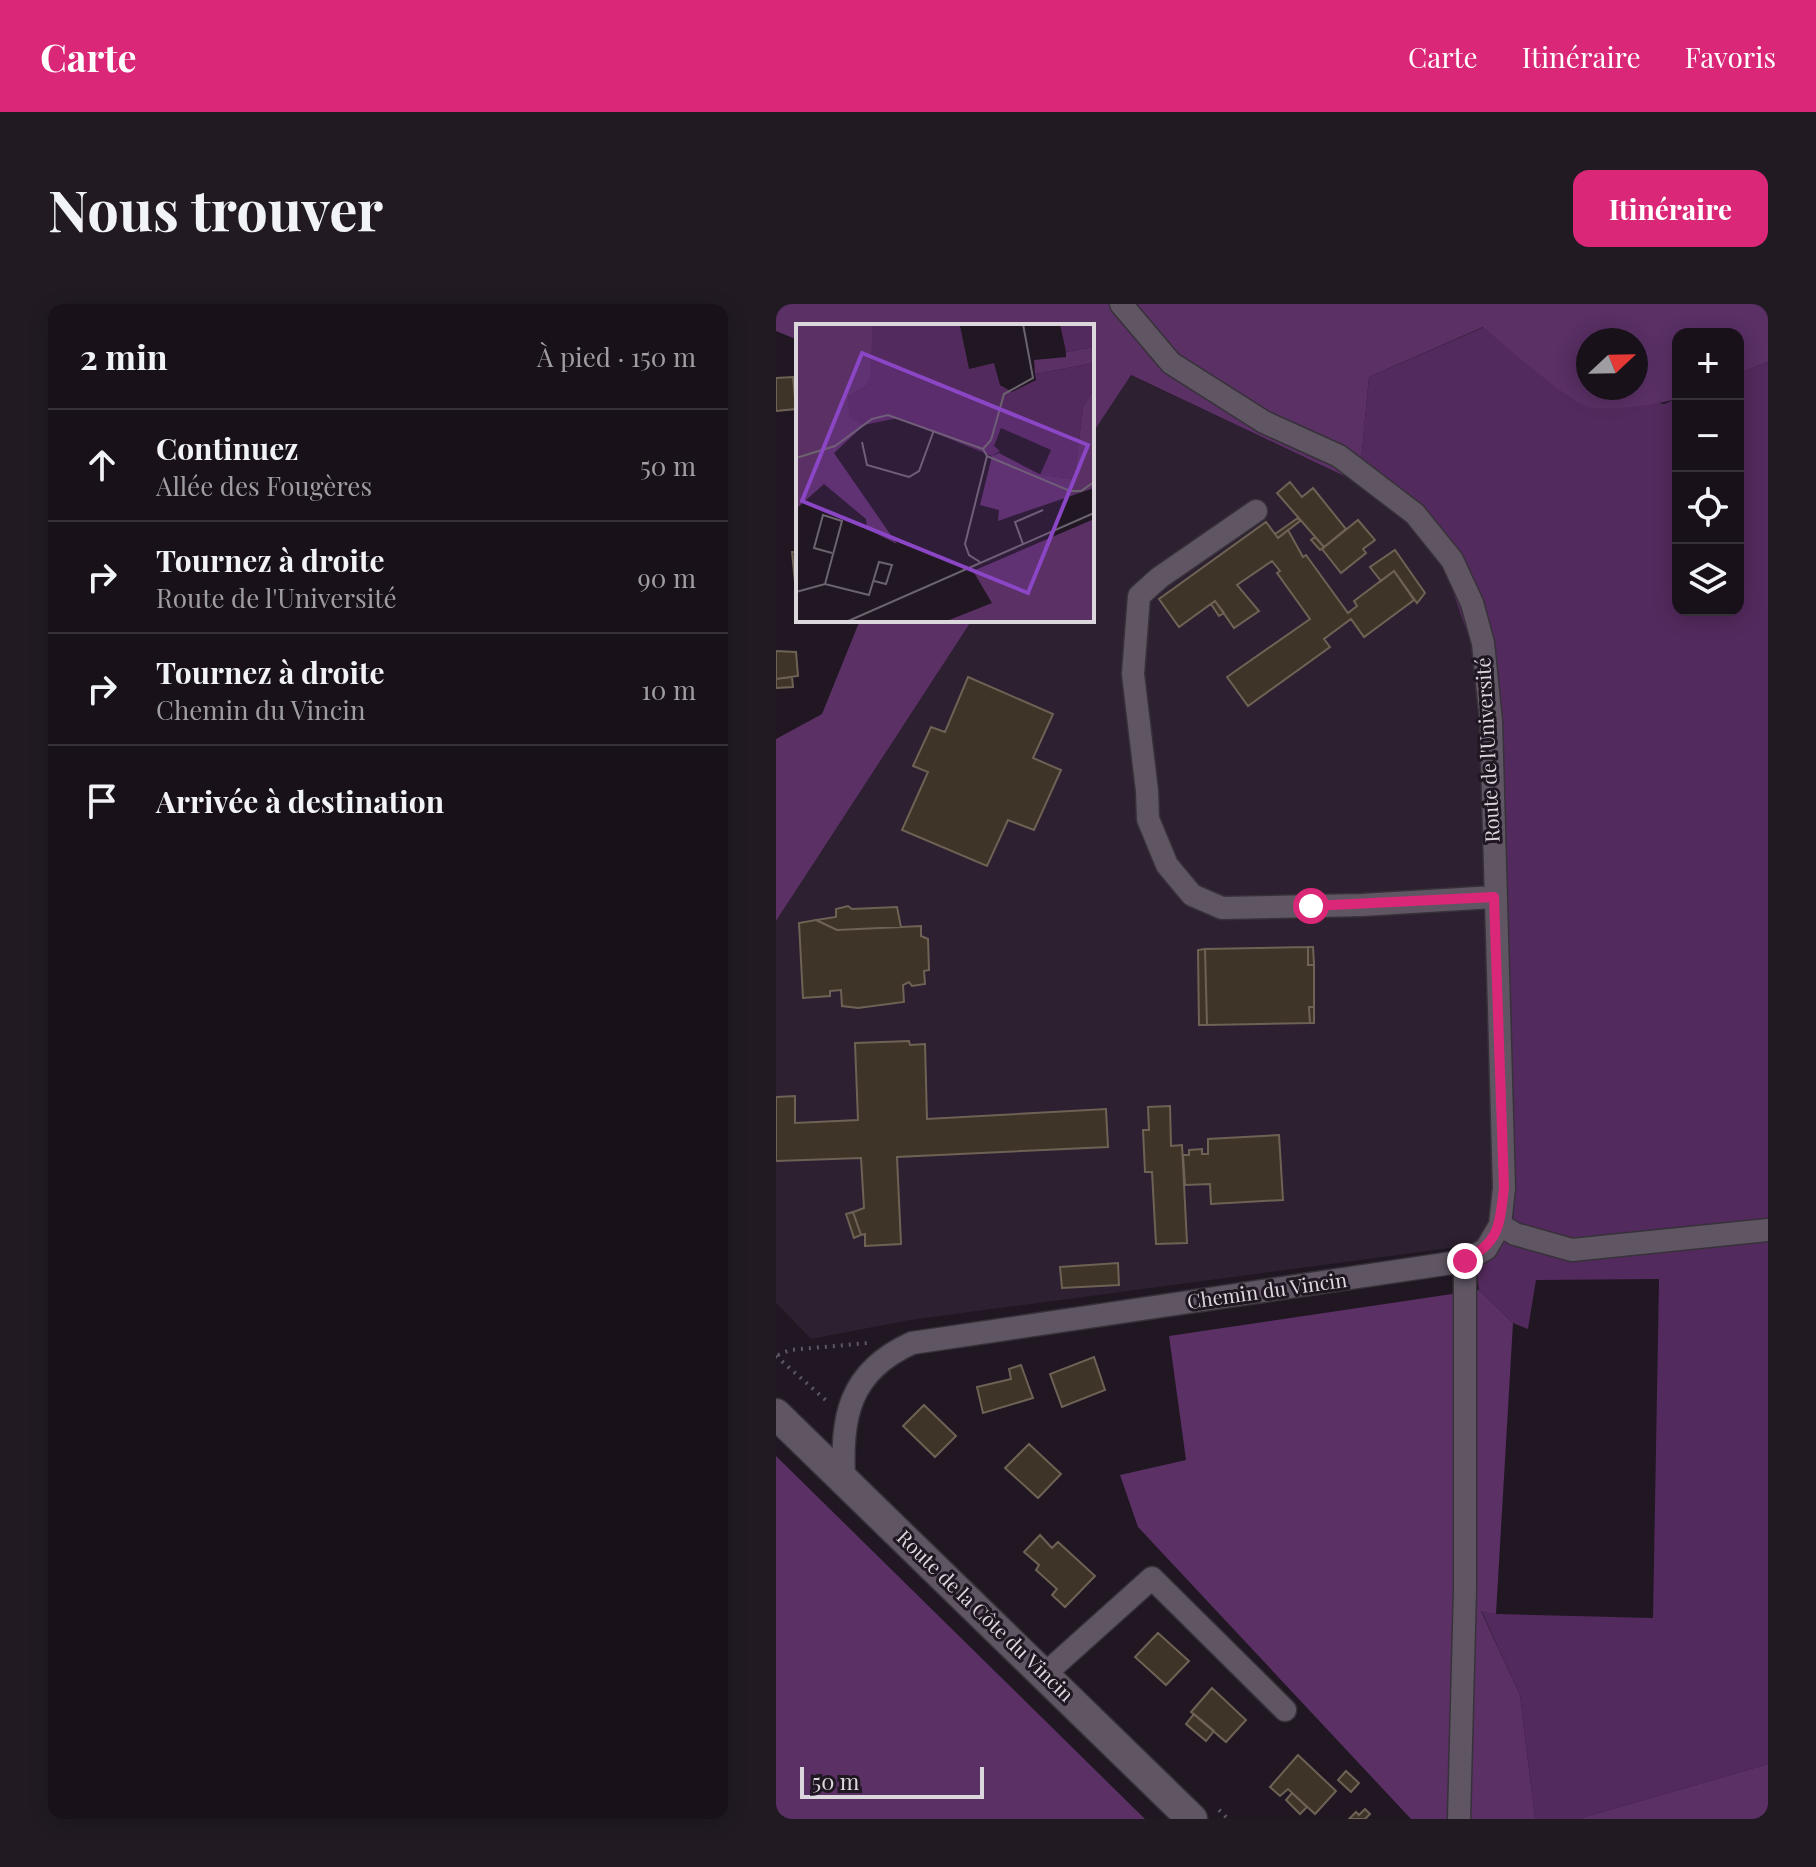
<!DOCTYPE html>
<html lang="fr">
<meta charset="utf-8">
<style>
body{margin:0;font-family:"Playfair Display",serif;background:#211a23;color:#f1f3f6}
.controls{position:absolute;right:24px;top:24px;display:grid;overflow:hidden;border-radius:16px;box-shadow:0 4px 20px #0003}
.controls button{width:72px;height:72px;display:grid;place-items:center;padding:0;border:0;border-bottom:2px solid #363139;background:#18111a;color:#f1f3f6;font:40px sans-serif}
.compass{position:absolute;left:800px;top:24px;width:72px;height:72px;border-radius:50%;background:#18111a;box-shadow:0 4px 20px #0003;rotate:68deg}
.scale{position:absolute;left:24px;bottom:20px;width:184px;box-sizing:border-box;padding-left:8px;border:4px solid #dcd6dd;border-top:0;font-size:22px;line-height:28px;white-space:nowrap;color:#dcd6dd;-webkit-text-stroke:6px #201722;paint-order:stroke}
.stop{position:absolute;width:24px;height:24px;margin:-18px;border:6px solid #db2777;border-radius:50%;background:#fff}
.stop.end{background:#db2777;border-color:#fff;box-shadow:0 2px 8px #0008}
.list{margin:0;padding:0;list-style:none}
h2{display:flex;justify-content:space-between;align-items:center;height:104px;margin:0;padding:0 32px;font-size:34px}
h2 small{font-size:26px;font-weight:400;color:#9f9da2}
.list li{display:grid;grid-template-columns:52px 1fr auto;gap:24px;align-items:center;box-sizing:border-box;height:112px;padding:0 32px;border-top:2px solid #363139}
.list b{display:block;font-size:30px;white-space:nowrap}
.list p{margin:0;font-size:26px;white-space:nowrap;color:#9f9da2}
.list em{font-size:26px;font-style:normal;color:#9f9da2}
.icon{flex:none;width:44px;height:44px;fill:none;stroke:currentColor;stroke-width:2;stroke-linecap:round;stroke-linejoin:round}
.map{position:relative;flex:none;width:992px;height:1515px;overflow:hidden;border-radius:16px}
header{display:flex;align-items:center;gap:48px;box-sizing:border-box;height:112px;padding:0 40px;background:#db2777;color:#fff}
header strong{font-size:38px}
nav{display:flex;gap:44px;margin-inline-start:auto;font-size:28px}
.intro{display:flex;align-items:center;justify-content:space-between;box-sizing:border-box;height:192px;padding:0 48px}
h1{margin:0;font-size:56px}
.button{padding:20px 36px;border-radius:16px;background:#db2777;color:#fff;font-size:28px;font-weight:700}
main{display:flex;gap:48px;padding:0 48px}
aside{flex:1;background:#18111a;border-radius:16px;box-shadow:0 4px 20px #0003}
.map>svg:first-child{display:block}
.built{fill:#2d2030}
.green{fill:#532a5d}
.forest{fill:#5a3065;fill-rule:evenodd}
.building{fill:#3e3428;stroke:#6e6255;stroke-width:2}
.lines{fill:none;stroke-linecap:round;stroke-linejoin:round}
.street-casing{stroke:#373239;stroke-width:25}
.secondary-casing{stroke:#373239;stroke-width:33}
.path{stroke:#5f5761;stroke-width:4;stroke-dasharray:2 6;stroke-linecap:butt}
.street{stroke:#605663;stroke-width:22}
.secondary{stroke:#605663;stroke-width:30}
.route{stroke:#db2777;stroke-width:10}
.labels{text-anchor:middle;stroke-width:6;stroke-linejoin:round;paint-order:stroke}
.street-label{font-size:20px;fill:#dcd6dd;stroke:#201722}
.inset-road{fill:none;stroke:#6b636d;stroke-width:2}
.view{fill:#8a46c4;fill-opacity:0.15;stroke:#8a46c4;stroke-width:4}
.inset-edge{fill:none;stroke:#dcd6dd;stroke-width:4}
</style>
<header>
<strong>Carte</strong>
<nav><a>Carte</a><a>Itinéraire</a><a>Favoris</a></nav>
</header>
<div class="intro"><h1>Nous trouver</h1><a class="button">Itinéraire</a></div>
<main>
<aside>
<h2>2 min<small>À pied · 150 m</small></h2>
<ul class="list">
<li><svg class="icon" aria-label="ahead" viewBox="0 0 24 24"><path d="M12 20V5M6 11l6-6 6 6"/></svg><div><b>Continuez</b><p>Allée des Fougères</p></div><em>50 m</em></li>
<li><svg class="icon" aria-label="right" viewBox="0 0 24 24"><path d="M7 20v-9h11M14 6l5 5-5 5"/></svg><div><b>Tournez à droite</b><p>Route de l'Université</p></div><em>90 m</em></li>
<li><svg class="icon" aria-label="right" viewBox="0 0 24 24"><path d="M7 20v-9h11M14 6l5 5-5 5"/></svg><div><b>Tournez à droite</b><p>Chemin du Vincin</p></div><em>10 m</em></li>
<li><svg class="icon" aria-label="arrive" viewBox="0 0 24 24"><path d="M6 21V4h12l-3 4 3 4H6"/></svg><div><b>Arrivée à destination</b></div></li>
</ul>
</aside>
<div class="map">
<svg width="992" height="1515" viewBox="0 0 992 1515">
<rect width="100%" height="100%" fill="#201722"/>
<path class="built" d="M354,71L583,179L631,218L669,265L702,359L703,425L717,620L716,913L697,941L134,1016L35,1035L0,999V617L196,316H316V130Z"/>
<path class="green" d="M708,23L771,76L888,100L902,94V306H962V70L992,58V1460L802,1515H759L744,1391L705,1306L720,1310L877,1314L883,975L760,976L752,1025L737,1019L703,986L697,941L716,913L717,620L703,425L702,360L669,265L631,218L583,179L593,73Z"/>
<path class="forest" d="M0,0H992V58L962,70V30H902V94C884,101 836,106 816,104C795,101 727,40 707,23L593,73L583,179L355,71L316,130V22H22V36L0,27ZM812,36H860V84H812Z
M84,316H196L0,617V435L46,410Z
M703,986L737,1019L720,1310L705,1307L744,1391L759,1515H635L362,1223L344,1171L410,1156L393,1032Z
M0,1152L369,1515H0Z
M992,1460V1515H802Z"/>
<path class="building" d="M17,73L20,105L0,107V74Z
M514,178L526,193L537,184L570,225L548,243L501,189Z
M522,214L524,217L502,234L499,230Z
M582,216L599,236L587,245L590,249L565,269L546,245Z
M490,218L502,234L512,226L527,253L530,251L572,309L581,302L578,297L618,267L638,296L588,333L575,315L548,335L554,343L472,402L451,373L534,315L501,269L504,267L496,257L461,281L483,307L458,324L439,297L403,323L383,295Z
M539,233L548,243L544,246L535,236Z
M619,246L649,289L641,299L618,267L605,277L594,263Z
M16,248H22V288H20Z
M439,297L448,309L443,312L435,300Z
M0,347L20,348L22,372L0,375Z
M16,373L17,383L0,384V375Z
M192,373L277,410L257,454L285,466L258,526L232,516L211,562L126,526L152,468L137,462L155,423L169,428Z
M72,602L76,605L121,603L125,623L61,626L40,616L60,613V605Z
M40,616L61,626L145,622V632L152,635L153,666L148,667L149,680L136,682L133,678L127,681L128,698L82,704L66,702L65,686L54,687V692L27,694L23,619Z
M532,643H537L538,660L532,661Z
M532,643V661L538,660V703H533L534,719L431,721L429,645Z
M429,645L431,721H423L422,646Z
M533,703H538V719H534Z
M133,737L134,741L149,740L151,815L330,805L332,843L121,853L125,940L89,942V930L85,931L77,908L88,904L85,854L0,857V793L19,792V819L82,816L79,739Z
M394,802L395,842L406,841L411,939L380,940L376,868H369L367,826H373L372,803Z
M503,831L507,896L435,900L434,880L409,881L407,851H413V846L426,845V850H432V835Z
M77,908L85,931L78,934L70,910Z
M342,959L343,981L286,984L284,963Z
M318,1053L329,1086L286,1103L274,1070Z
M245,1061L257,1094L207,1109L201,1083L235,1075L233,1065Z
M148,1101L180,1132L159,1153L127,1122Z
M253,1140L285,1170L262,1194L229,1164Z
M264,1231L276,1244L282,1238L319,1272L289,1303L276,1291L281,1285L260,1266L263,1261L248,1248Z
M382,1329L413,1357L390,1381L359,1353Z
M436,1384L470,1416L450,1438L415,1408Z
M418,1410L438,1427L430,1437L410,1420Z
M522,1451L560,1487L539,1510L512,1485L504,1492L494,1483Z
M570,1467L583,1479L575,1488L562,1476Z
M516,1489L531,1503L524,1510L510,1496Z
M589,1505L594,1510L589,1515H573L580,1508L583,1511Z"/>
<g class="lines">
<g class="street-casing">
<path id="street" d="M345,0L395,59L488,118L563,152L639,210L676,256L696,299L707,339L715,417L728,884L724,921
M480,207L383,274L363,292L357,370L371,487L372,515L391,561L416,591L446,604L586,601L718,593
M68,1178C65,1113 72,1068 136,1039L689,957L710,945L724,921L739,930L796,946L992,926
M269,1370L376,1274L509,1406
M683,1515L689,1285V957"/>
</g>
<g class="secondary-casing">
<path id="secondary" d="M0,1110L416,1515"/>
</g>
<path class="path" d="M2,1051L14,1046L92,1039
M0,1052L53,1099
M443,1506L452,1515"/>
<use href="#street" class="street"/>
<use href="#secondary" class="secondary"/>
</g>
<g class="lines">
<path class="route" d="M535,602L718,593L728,884C723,923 724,937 689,957"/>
</g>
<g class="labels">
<g class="street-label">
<text transform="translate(712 446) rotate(-93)" y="7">Route de l'Université</text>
<text transform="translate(491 987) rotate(-8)" y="7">Chemin du Vincin</text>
<text transform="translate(209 1312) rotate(44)" y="7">Route de la Côte du Vincin</text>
</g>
</g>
<g transform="translate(20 20)">
<rect width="298" height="298" fill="#201722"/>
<path d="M77,0H170L164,2L173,45L198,39L204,61L216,68L240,56L239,50L298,39V65L287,85L278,155L244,151L255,126L205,104L198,122L204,127L196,132L102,94L68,101L52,93V73L70,62ZM264,0H298V23L270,28Z" fill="#532a5d"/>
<path d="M0,0H77L74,51L70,62L52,73L53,93L68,101L38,129L101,220L71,205L70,195L28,160L0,185ZM298,23V39L239,50L238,36L270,33V28ZM298,65V164L202,197L203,186L184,181L196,132L203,129L245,151L278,155L287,84ZM298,195V298H148L196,279L177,247Z" fill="#5a3065"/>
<path class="inset-road" d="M66,118L71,141L113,153L123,147L138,106M191,132L274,167H285L298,158M0,134L39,122L76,95L92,91L187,125M227,220L219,198L247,186M184,238L173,231L169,220L191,132L187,125L195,116L208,70L237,54L227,0M29,260L46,197L27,191L18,224L36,229M0,268L29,260L73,271L83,238L96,241L90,260L78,257M50,298L298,189"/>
<path class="view" d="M66,29L292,121L232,269L6,177Z"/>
<rect width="298" height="298" class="inset-edge"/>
</g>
</svg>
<div class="controls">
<button>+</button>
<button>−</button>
<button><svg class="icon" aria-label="locate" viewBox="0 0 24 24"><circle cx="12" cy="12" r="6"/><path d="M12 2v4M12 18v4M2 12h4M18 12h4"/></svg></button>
<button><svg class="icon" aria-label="layers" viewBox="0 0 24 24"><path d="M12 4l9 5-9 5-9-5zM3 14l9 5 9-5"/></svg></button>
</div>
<svg class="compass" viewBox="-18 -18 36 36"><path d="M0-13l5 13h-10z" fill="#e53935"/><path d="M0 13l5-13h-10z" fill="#9f9da2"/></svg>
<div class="scale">50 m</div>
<div class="stop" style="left:535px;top:602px"></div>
<div class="stop end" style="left:689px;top:957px"></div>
</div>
</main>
